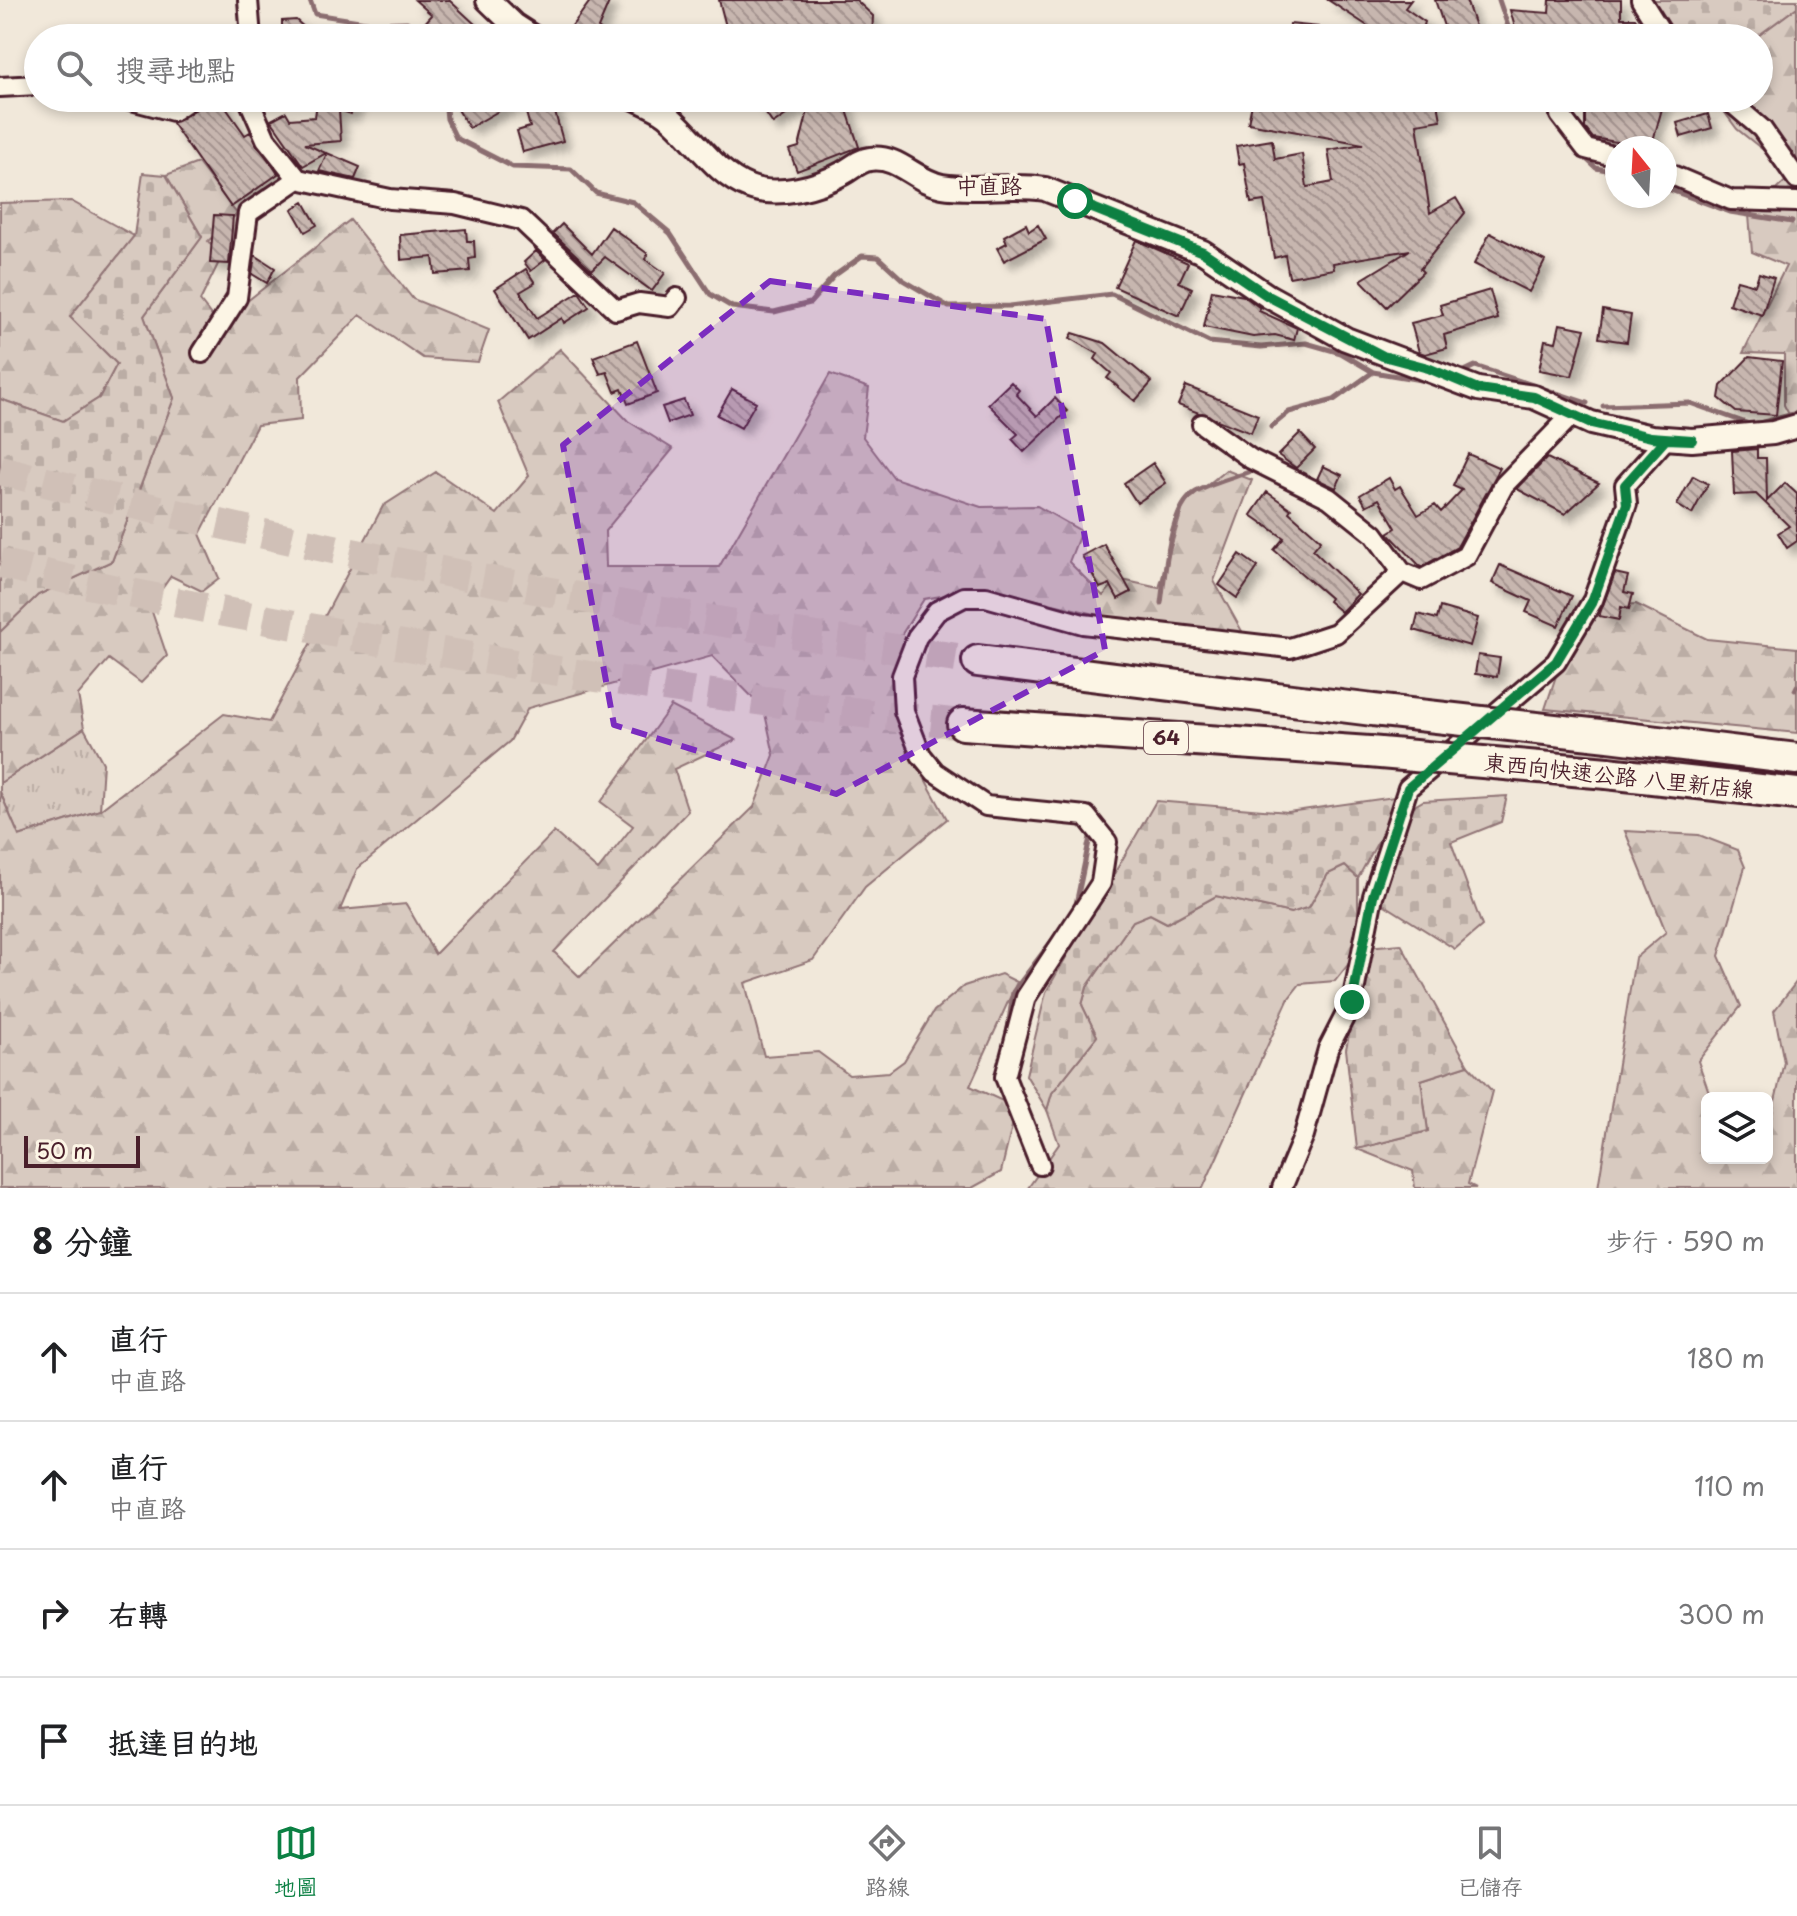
<!DOCTYPE html>
<html lang="zh-TW">
<meta charset="utf-8">
<style>
body{margin:0;font-family:"Playpen Sans","LXGW WenKai TC",sans-serif;background:#f2f2f2;color:#202124}
.controls{position:absolute;right:24px;bottom:24px;display:grid;overflow:hidden;border-radius:12px;box-shadow:0 4px 12px #0003}
.controls button{width:72px;height:72px;display:grid;place-items:center;padding:0;border:0;border-bottom:2px solid #e0e0e0;background:#fff;color:#202124;font:40px sans-serif}
.compass{position:absolute;left:1605px;top:136px;width:72px;height:72px;border-radius:50%;background:#fff;box-shadow:0 4px 12px #0003;rotate:342deg}
.scale{position:absolute;left:24px;bottom:20px;width:116px;box-sizing:border-box;padding-left:8px;border:4px solid #4a1f2b;border-top:0;font-size:22px;line-height:28px;white-space:nowrap;color:#4a1f2b;-webkit-text-stroke:6px #fcf5e5;paint-order:stroke}
.stop{position:absolute;width:24px;height:24px;margin:-18px;border:6px solid #0b8043;border-radius:50%;background:#fff}
.stop.end{background:#0b8043;border-color:#fff;box-shadow:0 2px 8px #0008}
.list{margin:0;padding:0;list-style:none}
h2{display:flex;justify-content:space-between;align-items:center;height:104px;margin:0;padding:0 32px;font-size:34px}
h2 small{font-size:26px;font-weight:400;color:#757577}
.list li{display:grid;grid-template-columns:52px 1fr auto;gap:24px;align-items:center;box-sizing:border-box;height:128px;padding:0 32px;border-top:2px solid #e0e0e0}
.list b{display:block;font-size:30px;white-space:nowrap}
.list p{margin:0;font-size:26px;white-space:nowrap;color:#757577}
.list em{font-size:26px;font-style:normal;color:#757577}
.icon{flex:none;width:44px;height:44px;fill:none;stroke:currentColor;stroke-width:2;stroke-linecap:round;stroke-linejoin:round}
.map{position:relative;flex:none;width:1797px;height:1188px;overflow:hidden}
.search{position:absolute;background:#fff;box-shadow:0 4px 12px #0003;left:24px;right:24px;top:24px;height:88px;display:flex;align-items:center;gap:20px;box-sizing:border-box;padding:0 28px;border-radius:44px;color:#757577;font-size:30px}
.sheet{height:616px;background:#fff}
nav{display:flex;justify-content:space-around;align-items:center;box-sizing:border-box;height:112px;border-top:2px solid #e0e0e0;background:#fff;font-size:22px;color:#757577}
nav a{display:grid;justify-items:center;gap:4px}
nav .on{color:#0b8043}
.map>svg:first-child{display:block}
.grass{fill:url(#grass-tufts);stroke:#917476;stroke-width:2}
.forest{fill:url(#forest-firs);stroke:#917476;stroke-width:2;fill-rule:evenodd}
.cemetery{fill:url(#cemetery-stones);stroke:#917476;stroke-width:2}
.lines{fill:none;stroke-linecap:round;stroke-linejoin:round}
.stream{stroke:#8b6d6f;stroke-width:5}
.building{fill:url(#building-back-hatch);stroke:#4a1f2b;stroke-width:2;filter:url(#shadow)}
.trunk-tunnel{stroke:#d0c0b7;stroke-width:30;stroke-dasharray:30 15;stroke-linecap:butt}
.minor-casing{stroke:#4a1f2b;stroke-width:24}
.tertiary-casing{stroke:#4a1f2b;stroke-width:28}
.trunk-casing{stroke:#4a1f2b;stroke-width:36}
.minor{stroke:#fcf5e5;stroke-width:18}
.tertiary{stroke:#fcf5e5;stroke-width:22}
.trunk{stroke:#fcf5e5;stroke-width:30}
.trunk-bridge-casing{stroke:#4a1f2b;stroke-width:36;stroke-linecap:butt}
.trunk-bridge{stroke:#fcf5e5;stroke-width:30}
.route{stroke:#0b8043;stroke-width:10}
.marked{fill:#7b2cbf;fill-opacity:0.2;stroke:#7b2cbf;stroke-width:6;stroke-dasharray:16 10;stroke-linejoin:round}
.labels{text-anchor:middle;stroke-width:7;stroke-linejoin:round;paint-order:stroke}
.shield{fill:#fcf5e5;stroke:#7f5f63;stroke-width:2}
.shield-label{font-size:20px;font-weight:bold;fill:#4a1f2b}
.street-label{font-size:22px;fill:#4a1f2b;stroke:#fcf5e5}
</style>
<div class="map">
<svg width="1797" height="1188" viewBox="0 0 1797 1188">
<defs>
<pattern id="grass-tufts" width="24" height="20" patternUnits="userSpaceOnUse" patternTransform="scale(2)"><rect width="24" height="20" fill="#d8cac0"/><path d="M3 7l-1-3M5 7V3M7 7l1-3M15 17l-1-3M17 17v-4M19 17l1-3" fill="none" stroke="#bbada5"/></pattern>
<pattern id="forest-firs" width="22" height="20" patternUnits="userSpaceOnUse" patternTransform="scale(2)"><rect width="22" height="20" fill="#d8cac0"/><path d="M5 1l3.5 6h-7zM16 11l3.5 6h-7z" fill="#bbada5"/></pattern>
<pattern id="cemetery-stones" width="16" height="16" patternUnits="userSpaceOnUse" patternTransform="scale(2)"><rect width="16" height="16" fill="#d8cac0"/><path d="M2 7V4a2 2 0 0 1 4 0v3zM10 15v-3a2 2 0 0 1 4 0v3z" fill="#bbada5"/></pattern>
<pattern id="building-back-hatch" width="6" height="6" patternUnits="userSpaceOnUse" patternTransform="scale(2)"><rect width="6" height="6" fill="#c7b6af"/><path d="M-1 5l2 2M0 0l6 6M5-1l2 2" fill="none" stroke="#a4938f"/></pattern>
<filter id="shadow"><feDropShadow dx="7" dy="7" stdDeviation="4" flood-color="#0004"/></filter>
</defs>
<rect width="100%" height="100%" fill="#f1e8da"/>
<filter id="ink" filterUnits="userSpaceOnUse"><feTurbulence type="fractalNoise" baseFrequency=".0125" numOctaves="2"/><feDisplacementMap in="SourceGraphic" scale="16" xChannelSelector="R" yChannelSelector="G"/><feConvolveMatrix kernelMatrix="1 2 1 2 8 2 1 2 1" color-interpolation-filters="sRGB"/></filter>
<g filter="url(#ink)">
<path class="grass" d="M84,728L103,763L100,810L19,836L0,792V783Z"/>
<path class="forest" d="M1797,7V430L1784,405V354L1743,353L1786,266L1752,252L1749,215L1793,174L1737,129L1714,98H1759V38H1755Z
M198,163L237,214L208,241L221,258L200,301L218,324L350,220L413,299L489,330L478,362L423,358L360,315L300,377L301,420L257,425L200,534L219,578L202,591L171,576L150,606L167,656L141,683L109,659L78,695L84,728L0,783V632L38,595L112,561L174,398L144,316L202,237L166,175Z
M71,201L134,236L70,317L117,364L99,398L63,421L0,399V203Z
M560,349L628,421L673,449L605,531L606,567H719L830,374L869,388L863,437L894,478L981,507L1037,506L1081,531L1069,562L1103,596L1118,579L1159,588L1184,504L1226,470L1252,480L1214,581L1243,633L1116,619L986,588L924,599L900,637L891,717L947,819L865,887L813,960L745,983L764,1056L818,1052L849,1075L889,1072L904,1061L934,1011L964,986L1001,974L1017,982L970,1086L1005,1102L1014,1118L1001,1172L972,1188H0V792L19,836L100,810L224,714L269,722L383,506L436,472L497,514L529,476L498,402ZM712,656L764,709L774,755L754,807L580,977L554,952L688,811L674,769L736,740L671,706L601,802L633,826L598,870L554,832L435,954L406,904L340,910L357,869L510,741L528,708Z
M1636,604L1707,639L1797,648V733L1545,709L1568,640L1599,607Z
M1625,831L1699,835L1738,850L1745,867L1719,956L1741,1006L1698,1061L1711,1098H1707V1158H1767V1136L1784,1062L1774,1011L1797,981V1188H1598L1635,958L1666,932Z
M1345,866L1358,878V952L1335,981L1300,984L1289,998L1203,1188H1028L1059,1144L1047,1110L1052,1093L1097,1036L1082,1005L1087,987L1133,921L1150,914L1167,923L1216,896L1291,913L1309,907L1328,874Z
M1468,1065L1492,1091L1468,1184L1476,1188H1415L1413,1171L1357,1149L1428,1131L1421,1080Z"/>
<path class="cemetery" d="M1650,0H1797V7L1755,38H1674Z
M143,173L166,175L202,237L144,316L174,398L112,561L38,595L0,632V399L63,421L99,398L117,364L70,317L134,236Z
M1507,796L1501,822L1451,842L1482,926L1455,949L1377,900L1404,812L1423,801Z
M1394,797L1397,807L1358,878L1345,866L1328,874L1309,907L1291,913L1216,896L1167,923L1150,914L1133,921L1087,987L1082,1005L1097,1036L1052,1093L1047,1110L1026,1075L1046,992L1156,801L1288,812Z
M1401,944L1468,1065L1421,1080L1428,1131L1357,1149L1346,1049L1367,947Z"/>
<g class="lines">
<path class="stream" d="M310,0L315,14L372,23L407,22L426,38
M1499,0L1512,38
M445,98L447,119L456,138L513,167L571,169L596,193L633,202L670,233L710,294L732,307L774,312L810,303L834,276L862,256L878,257L903,280L949,307L1010,306L1112,294L1209,342L1261,347L1306,343L1341,353L1373,372L1439,383
M1542,98L1553,118
M1581,154L1596,168L1617,172
M1665,188L1730,212L1792,222
M1458,374L1475,366L1587,403
M1603,406L1690,403L1752,425L1797,413
M1271,427L1289,412L1334,400L1373,372
M1161,603C1165,574 1169,507 1196,492C1212,483 1232,478 1249,472
M1795,690L1797,686
M1075,909L1090,837
M1007,1036L1013,992L1057,934"/>
</g>
<path class="building" d="M415,0H449L490,38H434L422,26L432,15Z
M591,0H610L598,28L611,38H563Z
M719,0H856L873,16L872,38H729Z
M1328,0H1411L1405,8L1425,22L1420,38H1386Z
M1435,0H1466L1479,38H1448Z
M1550,0H1621V18H1635L1649,38H1518L1510,10L1549,13Z
M296,20L316,38H282V21Z
M1290,24L1318,27L1317,38H1289Z
M215,98H219L245,135L250,132L278,174L231,207L172,123Z
M311,98H358L351,114L339,110L341,141L305,144L326,153L303,166L271,120L286,112L290,119L315,117L317,102Z
M464,98H521L469,128L454,103Z
M522,98H551L563,141L523,152L517,131L530,127Z
M755,98H810L773,124Z
M811,98H843L859,147L797,171L789,150L799,147Z
M1262,98H1437L1441,120L1417,124L1430,213L1456,198L1465,213L1420,269L1423,272L1387,307L1361,280L1410,250L1333,263L1334,269L1289,277L1285,255L1274,258L1264,201L1251,203L1244,163L1239,164L1236,146L1272,140L1275,159L1302,154L1307,187L1333,182L1328,150L1363,144L1248,123L1253,99Z
M1585,98H1665L1651,148H1625L1622,143L1593,138L1585,128Z
M1708,114L1712,128L1681,137L1677,123Z
M327,153L360,167L355,179L319,171Z
M304,202L317,225L305,232L292,209Z
M214,215L233,216L229,264L210,263Z
M562,224L592,254L611,227L648,254L645,259L665,273L652,291L605,257L592,270L553,233Z
M1026,224L1029,231L1038,225L1046,239L1004,261L997,248L1007,243L1004,236Z
M466,229L467,241H474L475,258L469,259L470,271L435,274L433,257L401,260L400,235Z
M1490,233L1545,261L1529,292L1474,264Z
M1136,240L1188,263L1179,282L1192,288L1179,316L1115,287Z
M536,251L545,260L531,271L524,262Z
M255,255L275,268L267,283L252,274Z
M526,269L535,283L520,292L537,318L579,292L589,307L564,323L562,318L528,340L495,289Z
M1759,273L1774,278L1762,315L1729,304L1737,280L1755,285Z
M1212,290L1244,296L1260,308L1259,311L1297,328L1294,340L1275,335L1253,337L1204,327Z
M1490,290L1498,319L1444,335L1447,348L1425,354L1419,352L1411,323L1443,315L1440,305Z
M1603,310L1631,315L1627,342L1599,338Z
M1560,324L1585,329L1572,376L1539,370L1545,340L1556,342Z
M1073,333L1105,343L1152,382L1135,401L1107,378L1111,373L1095,359L1098,354L1070,338Z
M637,341L657,393L628,404L622,389L615,392L607,372L600,374L593,357Z
M1749,357L1782,361L1776,415L1736,412L1719,398L1721,386Z
M1011,382L1019,390L1016,394L1037,416L1055,398L1067,411L1024,452L1012,439L1018,434L988,404Z
M1186,386L1258,415L1251,433L1178,405Z
M732,389L756,402L741,428L717,415Z
M684,400L690,415L668,423L662,407Z
M1300,433L1315,449L1296,468L1278,455Z
M1757,449V458H1766L1767,501L1785,483L1797,494V541L1787,548L1778,533L1789,526L1756,494L1734,495L1732,451Z
M1468,454L1500,468L1457,547L1421,567L1388,533L1396,528L1379,499L1366,506L1360,495L1389,478L1395,489L1400,486L1418,515L1435,505L1441,512L1462,490L1453,486Z
M1547,458L1599,483L1565,514L1517,489Z
M1153,463L1166,483L1137,503L1124,483Z
M1323,466L1342,475L1336,488L1317,479Z
M1693,476L1708,484L1692,514L1677,505Z
M1267,492L1291,509L1289,512L1321,540L1313,550L1358,594L1341,612L1328,601L1330,598L1274,550L1284,538L1251,515Z
M1104,544L1131,592L1118,599L1110,584L1100,588L1082,556Z
M1240,554L1258,567L1237,598L1219,585Z
M1500,565L1572,596L1558,626L1526,612L1531,601L1492,583Z
M1615,573L1628,576L1624,592L1633,594L1629,609L1621,607L1619,620L1599,616Z
M1440,607L1478,618L1470,646L1414,630L1418,614L1437,619Z
M1478,655L1500,658L1497,677L1475,674Z"/>
<g class="lines">
<path class="trunk-tunnel" d="M0,470C322,555 648,614 978,661
M0,563C106,590 214,610 321,630C534,670 747,702 963,724"/>
<g class="minor-casing">
<path id="minor" d="M248,0L251,38
M1641,0L1665,38
M0,87L38,85
M123,98L173,111L192,98
M248,98L266,139L298,179L390,199L455,204L521,220L616,310L639,303L670,307L677,298
M1726,98L1762,129L1797,179
M1560,115L1586,149L1617,157
M1665,172L1731,200L1797,202
M202,353L237,298L248,213L298,179
M1202,424L1251,459L1329,498L1374,534L1402,572L1421,580L1466,556L1504,485L1572,415
M1040,1165L1005,1077L1026,997L1101,883L1107,842L1086,816L986,806L935,772L921,755L904,711L902,676L917,637L937,611L964,597H986L1083,624L1290,648L1336,633L1402,572
M1282,1188L1304,1135L1328,1049L1352,1002L1373,896L1408,788L1556,662L1593,600L1627,504L1625,485L1666,439H1677"/>
</g>
<g class="tertiary-casing">
<path id="tertiary" d="M488,0L514,25L534,38
M635,98C645,103 658,108 667,115C695,138 715,174 749,187C777,198 818,187 843,173C852,168 860,160 870,159C899,155 914,181 942,186C977,192 1010,183 1045,189L1203,252L1268,296L1346,339L1478,389L1534,397L1591,423L1651,437L1692,440L1773,433L1797,426"/>
</g>
<g class="trunk-casing">
<path id="trunk" d="M978,661L1373,710
M963,724L1369,752
M1609,736L1797,759
M1607,773L1797,794"/>
</g>
<use href="#minor" class="minor"/>
<use href="#tertiary" class="tertiary"/>
<use href="#trunk" class="trunk"/>
<g class="trunk-bridge-casing">
<path id="trunk-bridge" d="M1373,710L1609,736
M1369,752L1607,773"/>
</g>
<use href="#trunk-bridge" class="trunk-bridge"/>
</g>
</g>
<g class="lines" filter="url(#ink)">
<path class="route" d="M1075,201L1203,252L1268,296L1383,356L1428,368L1478,389L1534,397L1591,423L1651,437L1692,440L1666,439L1625,485L1627,504L1593,600L1556,662L1408,788L1373,896L1352,1002"/>
</g>
<path class="marked" d="M770,281L1046,319L1105,650L836,794L614,725L563,445Z"/>
<g class="labels">
<rect class="shield" x="1144" y="722" width="44" height="32" rx="6"/>
<g class="shield-label">
<text x="1166" y="745">64</text>
</g>
<g class="street-label">
<text x="989" y="194">中直路</text>
<text transform="translate(1619 776) rotate(6)" y="8">東西向快速公路 八里新店線</text>
</g>
</g>
</svg>
<div class="controls">
<button><svg class="icon" aria-label="layers" viewBox="0 0 24 24"><path d="M12 4l9 5-9 5-9-5zM3 14l9 5 9-5"/></svg></button>
</div>
<svg class="compass" viewBox="-18 -18 36 36"><path d="M0-13l5 13h-10z" fill="#e53935"/><path d="M0 13l5-13h-10z" fill="#757577"/></svg>
<div class="scale">50 m</div>
<div class="stop" style="left:1075px;top:201px"></div>
<div class="stop end" style="left:1352px;top:1002px"></div>
<div class="search"><svg class="icon" aria-label="search" viewBox="0 0 24 24"><circle cx="10" cy="10" r="6"/><path d="M15 15l6 6"/></svg>搜尋地點</div>
</div>
<section class="sheet">
<h2>8 分鐘<small>步行 · 590 m</small></h2>
<ul class="list">
<li><svg class="icon" aria-label="ahead" viewBox="0 0 24 24"><path d="M12 20V5M6 11l6-6 6 6"/></svg><div><b>直行</b><p>中直路</p></div><em>180 m</em></li>
<li><svg class="icon" aria-label="ahead" viewBox="0 0 24 24"><path d="M12 20V5M6 11l6-6 6 6"/></svg><div><b>直行</b><p>中直路</p></div><em>110 m</em></li>
<li><svg class="icon" aria-label="right" viewBox="0 0 24 24"><path d="M7 20v-9h11M14 6l5 5-5 5"/></svg><div><b>右轉</b></div><em>300 m</em></li>
<li><svg class="icon" aria-label="arrive" viewBox="0 0 24 24"><path d="M6 21V4h12l-3 4 3 4H6"/></svg><div><b>抵達目的地</b></div></li>
</ul>
</section>
<nav>
<a class="on"><svg class="icon" aria-label="map" viewBox="0 0 24 24"><path d="M3 6l6-2 6 2 6-2v14l-6 2-6-2-6 2zM9 4v14M15 6v14"/></svg>地圖</a>
<a><svg class="icon" aria-label="directions" viewBox="0 0 24 24"><path d="M12 3l9 9-9 9-9-9zM9 14v-3h6M13 9l2 2-2 2"/></svg>路線</a>
<a><svg class="icon" aria-label="saved" viewBox="0 0 24 24"><path d="M7 4h10v16l-5-4-5 4z"/></svg>已儲存</a>
</nav>
